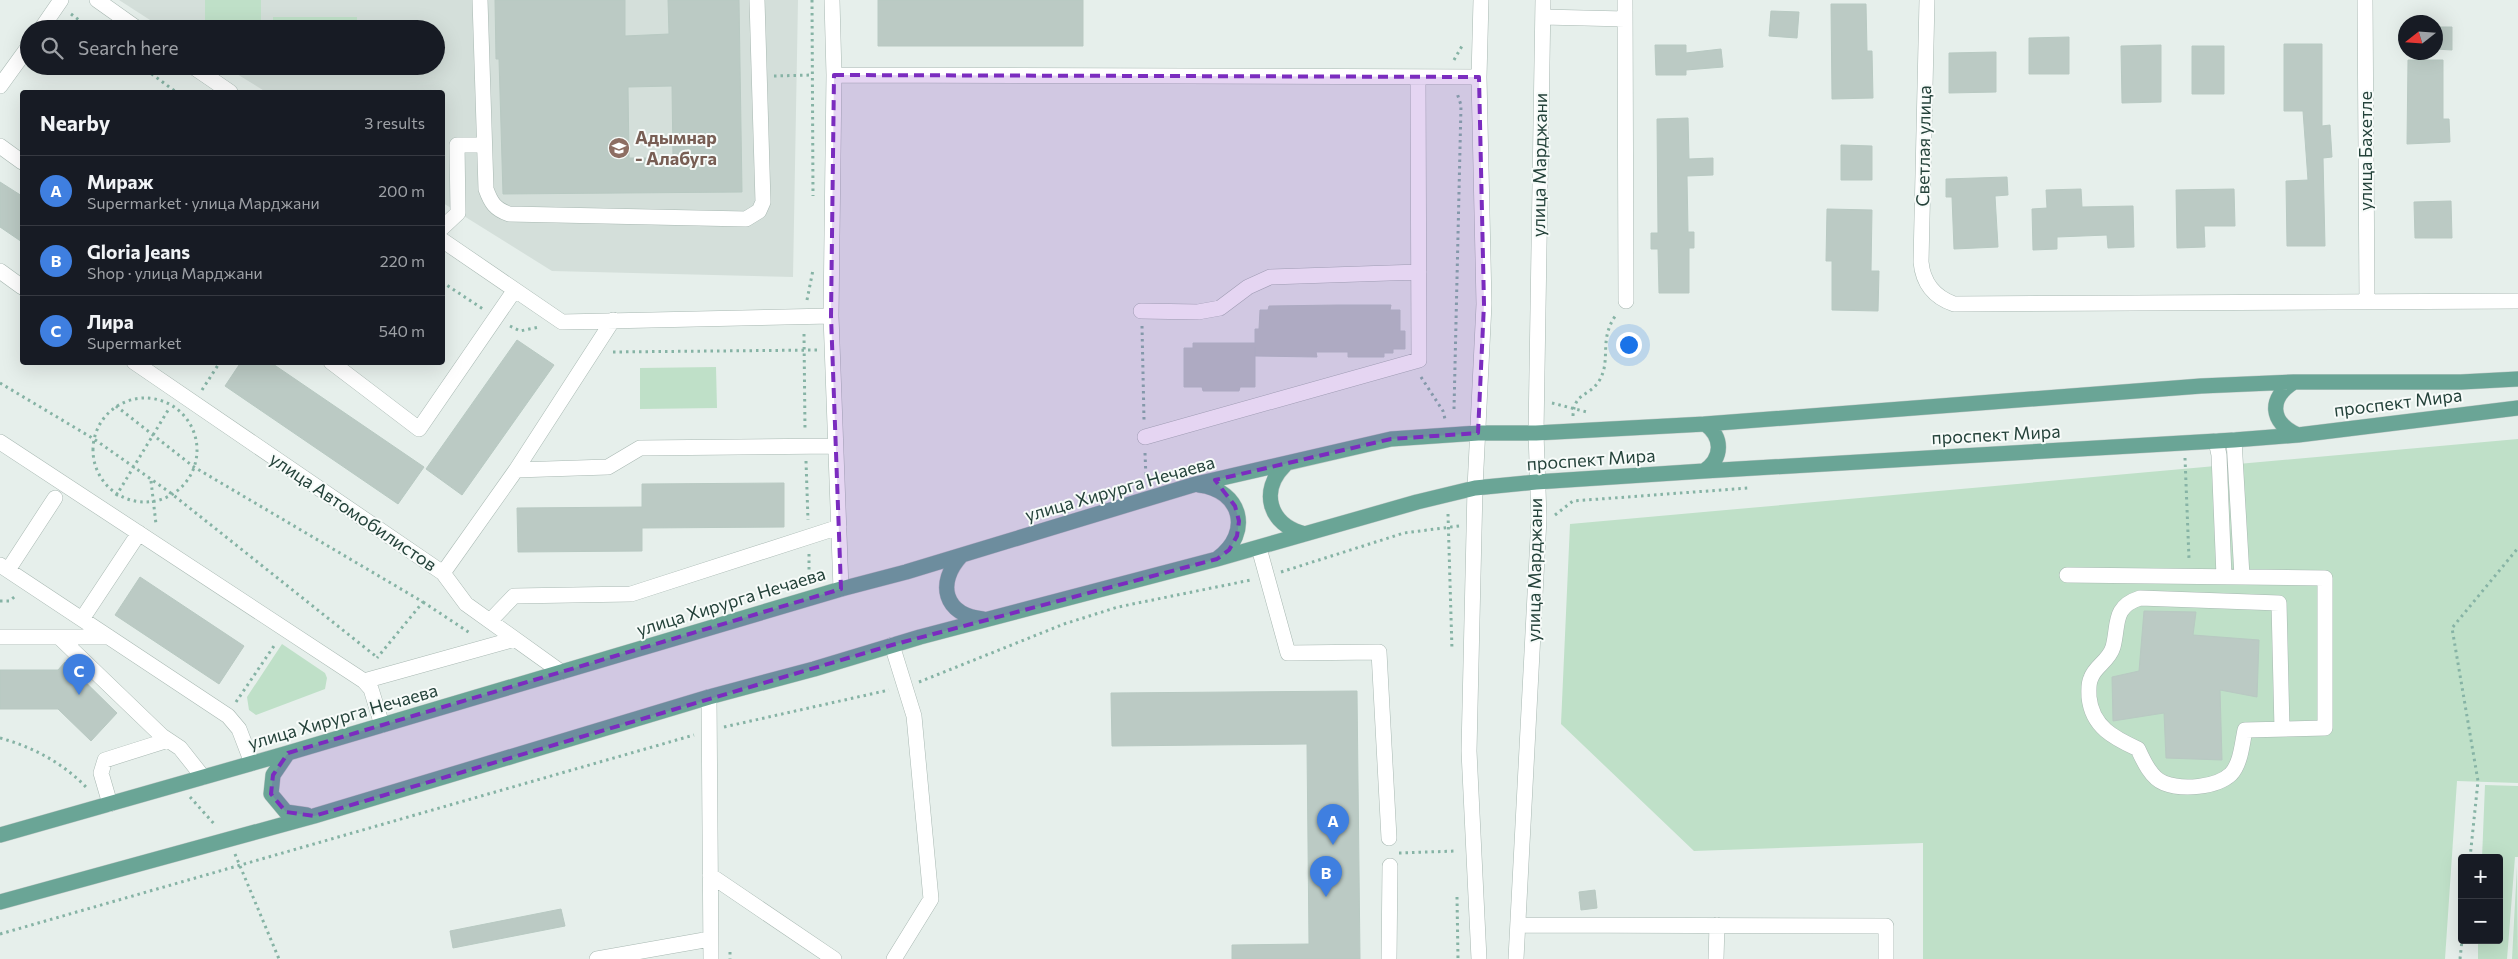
<!DOCTYPE html>
<meta charset="utf-8">
<style>
body{margin:0;font-family:Commissioner,sans-serif;background:#20242c;color:#f1f3f6}
.controls{position:absolute;right:15px;bottom:15px;display:grid;overflow:hidden;border-radius:5px;box-shadow:0 5px 20px #0002}
.controls button{width:45px;height:45px;display:grid;place-items:center;padding:0;border:0;border-bottom:1px solid #363941;background:#171b24;color:#f1f3f6;font:25px sans-serif}
.compass{position:absolute;left:2398px;top:15px;width:45px;height:45px;border-radius:50%;background:#171b24;box-shadow:0 5px 20px #0002;rotate:253deg}
.you{position:absolute;left:1628px;top:344px;width:18px;height:18px;margin:-12px;border:4px solid #fff;border-radius:50%;background:#1a73e8;box-shadow:0 0 0 8px #1a73e833}
.badge{display:grid;place-items:center;width:32px;height:32px;border-radius:50%;background:#db2777;color:#fff;font-size:16px;font-weight:700}
.pin{position:absolute;translate:-50% -41px;filter:drop-shadow(0 1px 2px #0008)}
.pin::after{content:'';position:absolute;top:26px;width:18px;height:15px;background:inherit;clip-path:polygon(0 0,100% 0,50% 100%)}
.list{margin:0;padding:0;list-style:none}
h2{display:flex;justify-content:space-between;align-items:center;height:65px;margin:0;padding:0 20px;font-size:21px}
h2 small{font-size:16px;font-weight:400;color:#9ea1a6}
.list li{display:grid;grid-template-columns:32px 1fr auto;gap:15px;align-items:center;box-sizing:border-box;height:70px;padding:0 20px;border-top:1px solid #363941}
.list b{display:block;font-size:19px;white-space:nowrap}
.list p{margin:0;font-size:16px;white-space:nowrap;color:#9ea1a6}
.list em{font-size:16px;font-style:normal;color:#9ea1a6}
.icon{flex:none;width:28px;height:28px;fill:none;stroke:currentColor;stroke-width:2;stroke-linecap:round;stroke-linejoin:round}
.map{position:relative;flex:none;width:2518px;height:959px;overflow:hidden}
.search{position:absolute;background:#171b24;box-shadow:0 5px 20px #0002;left:20px;top:20px;width:425px;height:55px;display:flex;align-items:center;gap:12px;box-sizing:border-box;padding:0 18px;border-radius:28px;color:#9ea1a6;font-size:19px}
.panel{position:absolute;background:#171b24;box-shadow:0 5px 20px #0002;left:20px;top:90px;width:425px;height:275px;border-radius:5px}
.map>svg:first-child{display:block}
.built{fill:#d4dfda}
.green{fill:#bfe0c8}
.building{fill:#bbcac4;stroke:#b8c9c2;fill-rule:evenodd}
.lines{fill:none;stroke-linecap:round;stroke-linejoin:round}
.minor-casing{stroke:#a8b8b2;stroke-width:16}
.major-casing{stroke:#c2cac8;stroke-width:16}
.path{stroke:#86b3a5;stroke-width:3;stroke-dasharray:2.5 4;stroke-linecap:butt}
.minor{stroke:#fff;stroke-width:15}
.major{stroke:#6aa596;stroke-width:15}
.marked{fill:#7b2cbf;fill-opacity:0.2;stroke:#7b2cbf;stroke-width:4;stroke-dasharray:10 6;stroke-linejoin:round}
.labels{text-anchor:middle;stroke-width:4;stroke-linejoin:round;paint-order:stroke}
.education-label{font-size:18px;font-weight:bold;fill:#785e54;stroke:#f7fbf9;text-anchor:start}
.street-label{font-size:18px;fill:#24423a;stroke:#f7fbf9}
</style>
<div class="map">
<svg width="2518" height="959" viewBox="0 0 2518 959">
<rect width="100%" height="100%" fill="#e6efeb"/>
<path class="built" d="M119,0H798L793,277L552,271L443,203L442,92H266L224,66H436V29H164Z"/>
<path class="green" d="M205,0H261V29H205Z
M273,17H357V29H273Z
M716,367L717,408L640,409V368Z
M2518,439V783L2457,781L2445,959H1923V843L1694,851L1561,724L1570,524Z
M282,644L325,673L327,678L325,689L256,715L249,710L247,697Z
M2485,785L2518,786V857H2515L2507,959H2478V940H2499V858H2482Z
M2517,866L2518,959H2512Z"/>
<path class="building" d="M495,0H625V36L669,34L668,0H739L742,192L503,194L499,59H496ZM672,86L673,158H629L628,87Z
M878,0H1083V46H878Z
M1831,4H1866L1867,51H1872L1873,98L1832,99Z
M1771,11L1799,12L1797,38L1769,36Z
M2436,27H2452V50L2436,49Z
M2069,37V74H2029V38Z
M2284,44H2322V126L2330,125L2332,157L2323,158L2325,246H2287L2286,181L2308,180L2303,111H2284Z
M1655,45H1686V53L1721,49L1723,67L1686,70V75H1656Z
M2161,45V102L2122,103L2121,46Z
M2192,46H2224V94H2192Z
M1996,52V92L1949,93V53Z
M2408,60H2443V119H2449L2450,142L2407,144Z
M1688,118L1689,159L1713,158V175L1687,176L1688,232H1694V248H1689V293H1659L1658,249H1651V233H1658L1657,119Z
M1841,145L1872,146V180H1841Z
M2007,177L2008,195L1995,196L1998,247L1954,249L1952,197H1946V179Z
M0,182L22,196V242L0,227Z
M2081,189L2082,207L2133,206L2134,247L2108,248L2107,235L2057,237V249L2033,250L2032,209L2047,208L2046,190Z
M2234,189L2235,226H2204L2205,247L2177,248L2176,190Z
M2451,201L2452,238H2415L2414,202Z
M1827,209L1872,210L1871,271H1879L1878,311L1832,310V261H1826Z
M1339,305H1391L1390,310H1400V331H1405V349H1393V353H1384V357H1348V352H1316L1317,357L1255,356V347V387H1240L1239,391H1203L1202,387H1184V348H1193V343H1255V329H1259L1260,310H1268L1269,306Z
M517,340L554,365L462,495L426,469Z
M241,362H270L424,467L398,504L225,386Z
M784,483V527L642,528V551L518,552L517,508L642,507V484Z
M140,577L244,646L219,684L115,615Z
M2144,611L2196,612L2193,635L2259,640L2257,697L2220,690L2222,760L2166,758L2164,713L2113,721L2112,677L2139,671Z
M65,662L117,713L91,741L58,709H0V670H58Z
M1357,691L1360,959H1232V945L1309,944L1307,744L1112,746L1111,693Z
M1595,890L1597,908L1581,910L1579,892Z
M561,909L565,926L453,948L450,931Z"/>
<g class="lines">
<g class="minor-casing">
<path id="minor" d="M97,0L138,29
M480,0L486,189C491,203 495,209 509,214L746,219L759,211L763,202L757,0
M832,0L834,75L831,316L841,589
M1625,0L1626,301
M1927,0L1921,262C1923,283 1934,297 1954,304L2518,301
M2365,0L2367,302
M1543,17L1625,19
M41,29L61,0
M192,66L230,92
M834,75L1479,77
M0,86L29,46
M0,146L22,162
M442,228L458,213L457,145H484
M442,240L562,322L831,316
M0,271L22,287
M1141,311L1198,312L1220,308L1248,287L1270,277L1419,272
M134,362L443,573L466,604L561,672
M331,362L419,429L514,291
M1145,437L1419,360L1418,77
M2234,440L2242,576
M2216,441L2219,455L2224,576
M0,442L364,681L371,689L382,725
M516,470L608,467L640,448L835,446
M1259,548L1288,653L1379,652L1389,838
M0,565L228,716L239,729L252,763
M8,570L55,498
M443,573L516,470L613,320
M2067,575L2325,578V728L2245,730C2242,744 2241,763 2231,774C2216,788 2182,790 2164,783C2151,778 2143,760 2138,749C2114,738 2092,727 2089,697C2089,690 2088,684 2091,678C2095,666 2109,661 2113,647C2119,625 2112,607 2140,598L2279,603L2282,729
M82,619L139,533
M490,621L514,596L631,594L839,527
M0,637H109
M59,637L162,736L180,748L203,777
M892,645L914,716L931,899L894,959
M364,681L515,639
M709,697L711,959
M110,804L101,773L105,760L168,740
M710,875L834,959
M1518,925L1886,926V959
M597,959L710,939
M1389,959L1390,866
M1479,959L1469,751L1475,488L1484,304L1479,77L1481,0
M1516,959L1539,518L1536,433L1543,0
M1716,959L1717,925"/>
</g>
<g class="major-casing">
<path id="major" d="M2294,382C2268,398 2270,423 2298,435
M1285,465C1259,491 1269,525 1305,534
M1704,471C1723,458 1723,437 1705,424
M1199,485C1242,490 1252,533 1218,558
M961,556C936,583 944,615 983,619
M288,753L273,775L271,794L286,812L307,815
M0,835L288,753L841,589L906,572L1196,484L1391,439L1478,433H1536L1705,424L2201,386L2294,382H2461L2518,379
M0,902L314,816L709,697L814,669L920,637L1217,559L1417,502L1475,488L1536,482L1704,471L2234,440L2298,435L2518,408"/>
</g>
<path class="path" d="M812,0L813,196
M71,14L91,29
M1454,60L1462,46
M141,66L176,92
M774,76L813,75
M442,282L483,309
M807,300L813,270
M510,326L520,331L539,327
M1142,326L1144,420
M804,334L805,430
M613,352L817,350
M1421,377L1443,411L1445,419
M0,383L94,439L172,494L378,658
M202,390L220,362
M93 450a52 52 0 1 1 104 0a52 52 0 1 1-104 0Z
M1552,403L1587,412
M116,406L194,467L423,602L377,658
M1454,409L1461,105L1457,93
M1573,416C1574,392 1589,397 1599,381C1612,360 1598,340 1616,315
M1145,453L1146,478
M2185,458L2189,559
M806,461L808,520
M151,481L156,524
M116,496L170,407
M1448,514L1452,650
M1555,515L1573,501L1748,488
M809,554V581
M1281,572L1404,533L1459,526
M0,601H9L17,595
M423,602L470,633
M919,682L1064,624L1118,607L1251,580
M236,702L276,643
M724,727L889,690
M0,738C33,747 63,763 87,788
M190,797L216,826
M1399,853L1456,851
M235,854L279,959
M2470,858L2478,781L2452,628L2518,548
M1457,897L1458,959
M0,934L694,735
M730,952V959
M2460,959L2462,940"/>
<use href="#minor" class="minor"/>
<use href="#major" class="major"/>
</g>
<path class="marked" d="M834,75L1479,77L1484,304L1478,433L1391,439L1215,480L1235,506L1239,521L1237,536L1229,550L1217,559L892,645L314,816L286,812L271,794L273,775L288,753L841,589L831,316Z"/>
<defs>
<g id="school-disc" transform="scale(1.125)"><circle r="9.5" fill="#8d6e63" stroke="#f7fbf9"/><path d="M0-5L7-2L0 1L-7-2ZM-4 1L0 2.5L4 1V4Q0 6-4 4Z" fill="#fff"/></g>
</defs>
<g fill-rule="evenodd">
<use href="#school-disc" x="619" y="148"/>
</g>
<g class="labels">
<g class="education-label">
<text x="635" y="144">Адымнар<tspan x="635" dy="21">- Алабуга</tspan></text>
</g>
<g class="street-label">
<text transform="translate(1924 146) rotate(-89)" y="6">Светлая улица</text>
<text transform="translate(2366 151) rotate(-90)" y="6">улица Бахетле</text>
<text transform="translate(1540 165) rotate(-89)" y="6">улица Марджани</text>
<text transform="translate(2398 403) rotate(-7)" y="6">проспект Мира</text>
<text transform="translate(1996 435) rotate(-3)" y="6">проспект Мира</text>
<text transform="translate(1591 460) rotate(-4)" y="6">проспект Мира</text>
<text transform="translate(1120 489) rotate(-16)" y="6">улица Хирурга Нечаева</text>
<text transform="translate(353 512) rotate(34)" y="6">улица Автомобилистов</text>
<text transform="translate(1535 570) rotate(-89)" y="6">улица Марджани</text>
<text transform="translate(731 602) rotate(-17)" y="6">улица Хирурга Нечаева</text>
<text transform="translate(343 717) rotate(-16)" y="6">улица Хирурга Нечаева</text>
</g>
</g>
</svg>
<div class="controls">
<button>+</button>
<button>−</button>
</div>
<svg class="compass" viewBox="-18 -18 36 36"><path d="M0-13l5 13h-10z" fill="#e53935"/><path d="M0 13l5-13h-10z" fill="#9ea1a6"/></svg>
<div class="you"></div>
<div class="pin badge" style="left:1333px;top:845px;background:#3f7fe0">A</div>
<div class="pin badge" style="left:1326px;top:897px;background:#3f7fe0">B</div>
<div class="pin badge" style="left:79px;top:695px;background:#3f7fe0">C</div>
<div class="search"><svg class="icon" aria-label="search" viewBox="0 0 24 24"><circle cx="10" cy="10" r="6"/><path d="M15 15l6 6"/></svg>Search here</div>
<section class="panel">
<h2>Nearby<small>3 results</small></h2>
<ul class="list">
<li><span class="badge" style="background:#3f7fe0">A</span><div><b>Мираж</b><p>Supermarket · улица Марджани</p></div><em>200 m</em></li>
<li><span class="badge" style="background:#3f7fe0">B</span><div><b>Gloria Jeans</b><p>Shop · улица Марджани</p></div><em>220 m</em></li>
<li><span class="badge" style="background:#3f7fe0">C</span><div><b>Лира</b><p>Supermarket</p></div><em>540 m</em></li>
</ul>
</section>
</div>
